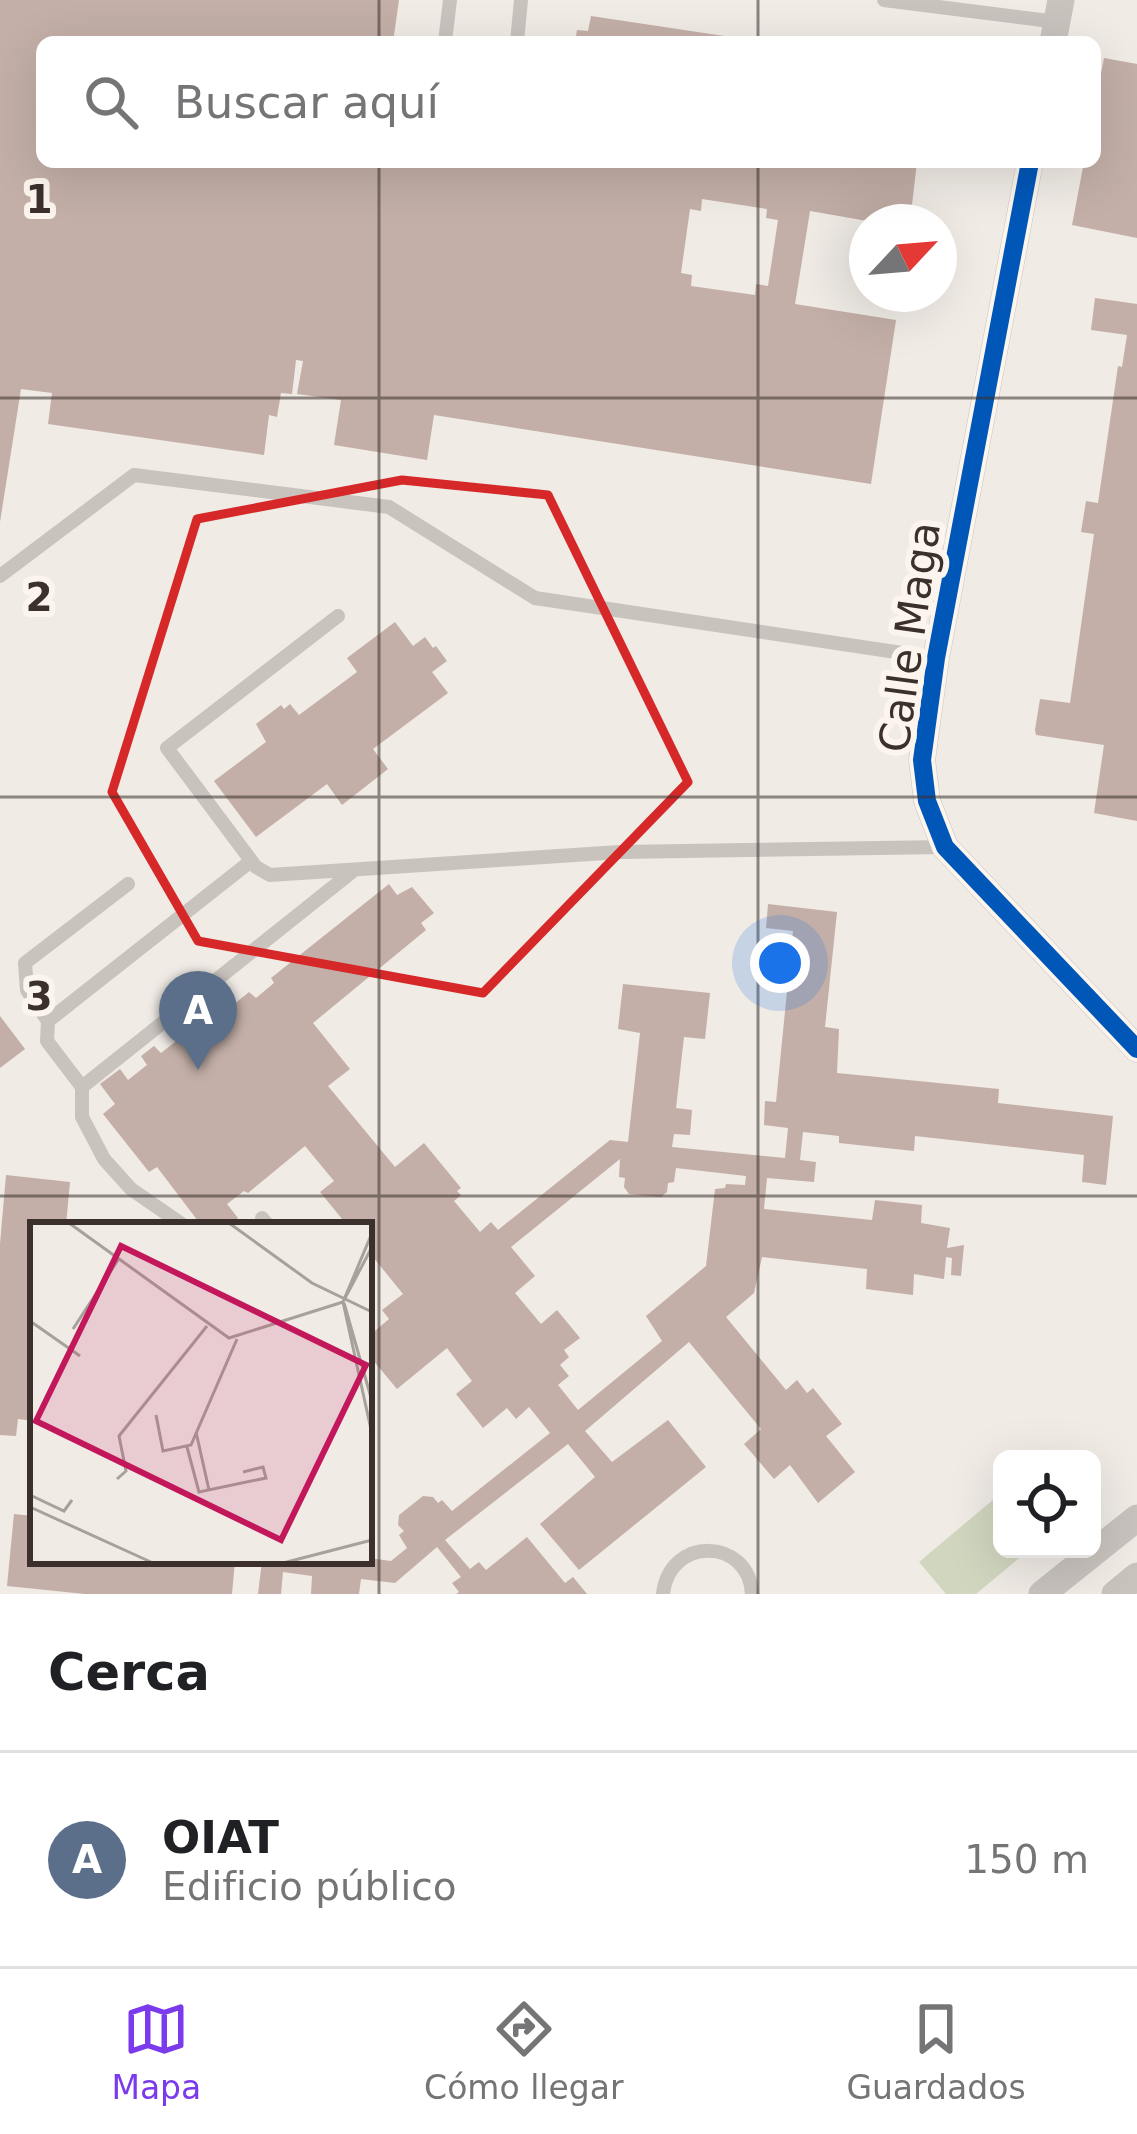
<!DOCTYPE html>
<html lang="es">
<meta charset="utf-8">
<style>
body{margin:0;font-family:"DejaVu Sans",sans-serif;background:#f6f6f6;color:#202124}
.controls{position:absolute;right:36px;bottom:36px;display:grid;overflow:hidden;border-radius:18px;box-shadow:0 12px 48px #0002}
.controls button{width:108px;height:108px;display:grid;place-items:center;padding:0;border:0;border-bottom:3px solid #e0e0e0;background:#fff;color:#202124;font:60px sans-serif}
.compass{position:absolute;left:849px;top:204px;width:108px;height:108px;border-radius:50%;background:#fff;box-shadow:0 12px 48px #0002;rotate:64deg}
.you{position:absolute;left:780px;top:963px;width:42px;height:42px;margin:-30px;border:9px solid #fff;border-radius:50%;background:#1a73e8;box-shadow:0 0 0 18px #1a73e833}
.badge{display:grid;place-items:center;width:78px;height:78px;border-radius:50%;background:#7c3aed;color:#fff;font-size:39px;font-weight:700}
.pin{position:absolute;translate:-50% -99px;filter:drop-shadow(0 3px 6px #0008)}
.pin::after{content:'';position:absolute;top:63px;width:42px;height:36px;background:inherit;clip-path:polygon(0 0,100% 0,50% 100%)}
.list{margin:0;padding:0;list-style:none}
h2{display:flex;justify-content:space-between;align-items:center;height:156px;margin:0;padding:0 48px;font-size:51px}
h2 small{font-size:39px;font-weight:400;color:#757577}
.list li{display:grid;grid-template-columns:78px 1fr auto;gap:36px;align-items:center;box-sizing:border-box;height:216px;padding:0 48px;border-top:3px solid #e0e0e0}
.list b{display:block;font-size:45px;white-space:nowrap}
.list p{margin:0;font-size:39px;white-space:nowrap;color:#757577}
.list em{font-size:39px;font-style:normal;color:#757577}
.icon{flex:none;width:66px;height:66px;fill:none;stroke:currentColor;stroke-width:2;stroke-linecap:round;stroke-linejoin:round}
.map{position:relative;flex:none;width:1137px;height:1594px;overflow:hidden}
.search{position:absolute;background:#fff;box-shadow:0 12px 48px #0002;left:36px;right:36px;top:36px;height:132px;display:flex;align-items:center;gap:30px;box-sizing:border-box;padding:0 42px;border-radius:18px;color:#757577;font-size:45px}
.sheet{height:372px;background:#fff}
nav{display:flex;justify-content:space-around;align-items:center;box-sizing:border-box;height:168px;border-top:3px solid #e0e0e0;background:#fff;font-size:33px;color:#757577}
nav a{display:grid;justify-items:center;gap:6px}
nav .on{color:#7c3aed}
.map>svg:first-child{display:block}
.green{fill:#d1d6bf}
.building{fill:#c3afa7;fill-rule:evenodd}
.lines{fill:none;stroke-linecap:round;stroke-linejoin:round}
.service{stroke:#c9c3be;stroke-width:14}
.minor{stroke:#c9c3be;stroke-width:27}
.cycleway-casing{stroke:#fbf5ee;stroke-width:26}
.cycleway{stroke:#0057b8;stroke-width:18}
.marked{fill:none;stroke:#d62828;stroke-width:9;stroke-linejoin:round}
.grid{fill:none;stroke:#3b302b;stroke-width:3;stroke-opacity:0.55}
.labels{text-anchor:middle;stroke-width:12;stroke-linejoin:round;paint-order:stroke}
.street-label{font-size:42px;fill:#3b302b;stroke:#fbf5ee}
.inset-road{fill:none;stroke:#a8a09b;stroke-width:3}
.view{fill:#c2185b;fill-opacity:0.15;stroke:#c2185b;stroke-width:6}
.inset-edge{fill:none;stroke:#3b302b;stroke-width:6}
.grid-label{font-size:39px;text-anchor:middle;font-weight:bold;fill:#3b302b;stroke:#fbf5ee;stroke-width:12;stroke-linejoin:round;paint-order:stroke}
</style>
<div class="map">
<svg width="1137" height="1594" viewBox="0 0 1137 1594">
<rect width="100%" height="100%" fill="#f0ebe5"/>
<path class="green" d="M994,1499L1002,1510V1549H1030L976,1594H946L919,1562Z"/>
<path class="building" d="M0,0H399L393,42H42V162H917L910,222H873L810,211L795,304L896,320L871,484L434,415L427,460L334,445L341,400L297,394L303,361L296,360L292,394L281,393L277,417L269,415L264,455L48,424L52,393L21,389L0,522ZM702,199L767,209L766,218L778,220L768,286L756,284L755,295L691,286L692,275L681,273L690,209L701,211Z
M591,16L744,39V42H575L577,30L588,31Z
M1104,58L1137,64V238L1072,225L1084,162H1095V104Z
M1095,298L1137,304V821L1094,813L1104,745L1036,735L1035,730L1040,699L1070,703L1094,534L1081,532L1086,501L1098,503L1118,366L1122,367L1127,335L1091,330Z
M395,622L413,646L425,637L433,648L436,646L447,661L432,672L448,693L373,749L388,769L342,805L327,784L256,837L214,781L266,742L256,724L281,705L284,709L290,704L299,715L357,672L347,658Z
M389,884L397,895L412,887L434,913L421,923L426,930L313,1023L350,1069L328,1086L395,1167L424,1143L461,1188L457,1191L461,1195L454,1201L480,1232L491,1222L498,1230L610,1140L628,1142L640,1033L618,1029L623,984L710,993L705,1039L684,1037L676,1108L692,1110L690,1135L674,1134L672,1147L785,1158L788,1128L764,1125L765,1101L776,1102L793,931L766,928L768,904L837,912L825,1027L839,1029L837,1073L999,1089L998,1103L1113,1116L1106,1185L1082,1182L1084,1155L915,1136L914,1151L839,1143V1136L803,1132L800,1160L816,1162L814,1182L767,1178L764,1209L872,1220L875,1200L922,1205L921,1223L950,1228L947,1248L964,1245L961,1276L951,1275L952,1258L946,1257L944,1279L914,1274L913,1295L866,1289L867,1269L762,1257L754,1293L726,1317L786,1390L797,1380L807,1393L813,1388L842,1424L826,1436L855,1472L818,1503L790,1465L774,1479L744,1444L761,1429L689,1342L585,1431L612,1462L668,1420L706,1467L579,1570L540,1524L595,1477L568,1444L445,1540L470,1569L479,1562L486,1570L527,1537L565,1583L573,1577L587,1594H456L459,1592L452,1583L461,1577L437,1547L395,1583L361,1579L359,1594H311L312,1576L283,1572L281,1594H258L262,1561H369V1558L391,1561L407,1548L399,1535L404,1531L398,1525L399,1515L423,1496L433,1497L438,1503L442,1500L452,1511L550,1433L529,1407L516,1419L507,1408L483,1428L456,1394L472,1381L447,1348L397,1389L372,1359L369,1362V1336L389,1319L382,1310L403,1294L369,1252V1225H347L320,1192L334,1181L305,1146L248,1193L244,1191L227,1204L238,1218L230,1225H201L157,1167L149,1172L103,1114L115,1104L100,1084L120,1069L128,1080L147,1065L141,1056L154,1046L161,1053L184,1035L193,1038L249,992L256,998L274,983L271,978ZM620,1159L619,1177L625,1178L624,1187L629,1194L661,1197L667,1192L668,1183L674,1182L676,1168L746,1176L745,1185L726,1184L725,1188L715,1189L706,1266L646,1316L662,1341L578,1410L558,1385L569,1376L560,1365L569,1357L564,1350L580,1338L557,1310L541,1324L515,1293L535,1276L511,1247Z
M0,1016L25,1049L0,1068Z
M6,1175L70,1182L66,1225H33V1421L18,1419L16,1436L0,1435V1244Z
M14,1514L33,1516V1561H235L232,1594H85L7,1586Z"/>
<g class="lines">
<path class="service" d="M884,0L1057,22
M445,42L450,0
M517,42L521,0
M0,576L134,475L389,507L535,598L936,658
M338,616L167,748L256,867L270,875L620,852L945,847
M48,1021L27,990L25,963L128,884
M82,1087L353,871
M262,1218L268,1225
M183,1225L131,1189L104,1159L82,1117V1087L47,1041L48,1021L251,861
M663,1594C669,1536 749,1537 752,1594"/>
<path class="minor" d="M1053,42L1061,0
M1030,162L936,658L922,760L927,801L945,847L1137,1049
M1042,1594L1137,1518
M1115,1594L1137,1576"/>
<g class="cycleway-casing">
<path id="cycleway" d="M1030,162L936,658L922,760L927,801L945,847L1137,1049"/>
</g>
<use href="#cycleway" class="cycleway"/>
</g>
<path class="marked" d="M402,480L548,495L688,782L483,993L198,941L112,792L197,519Z"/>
<path class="grid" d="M379,0V42M758,0V42M379,162V1594M758,162V1594M0,398H1137M0,797H1137M0,1196H1137"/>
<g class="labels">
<g class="street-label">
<text transform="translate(909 637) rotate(-82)" y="15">Calle Maga</text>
</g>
</g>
<g transform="translate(30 1222)">
<rect width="342" height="342" fill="#f0ebe5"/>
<path class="inset-road" d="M39,1L199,116L313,80M199,1L282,61L342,90M342,11L313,80L342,212M314,78L342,25M314,81L342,179M0,99L50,134M43,107L88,38M126,193L133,229L161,223L207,117M166,210L179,268M157,225L169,270L236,256L233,245L213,250M87,257L96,249L89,214L177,104M0,273L34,289L42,278M0,285L123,341M253,341L342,318"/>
<path class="view" d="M91,24L336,143L251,318L6,199Z"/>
<rect width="342" height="342" class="inset-edge"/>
</g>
<g class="grid-label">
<text x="39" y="213">1</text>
<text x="39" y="611">2</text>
<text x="39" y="1010">3</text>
</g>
</svg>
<div class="controls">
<button><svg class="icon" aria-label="locate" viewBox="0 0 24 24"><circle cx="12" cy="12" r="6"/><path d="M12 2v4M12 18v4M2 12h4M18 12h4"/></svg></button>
</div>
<svg class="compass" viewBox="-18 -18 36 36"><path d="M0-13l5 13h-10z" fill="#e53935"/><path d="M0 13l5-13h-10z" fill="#757577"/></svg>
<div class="you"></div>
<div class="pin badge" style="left:198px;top:1070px;background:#5c6f8a">A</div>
<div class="search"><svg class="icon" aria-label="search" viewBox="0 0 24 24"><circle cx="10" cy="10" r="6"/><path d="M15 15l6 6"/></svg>Buscar aquí</div>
</div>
<section class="sheet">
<h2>Cerca<small></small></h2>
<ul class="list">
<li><span class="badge" style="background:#5c6f8a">A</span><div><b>OIAT</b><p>Edificio público</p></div><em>150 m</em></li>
</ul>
</section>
<nav>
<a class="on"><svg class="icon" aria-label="map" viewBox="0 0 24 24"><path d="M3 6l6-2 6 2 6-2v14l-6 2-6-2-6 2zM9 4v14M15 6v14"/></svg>Mapa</a>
<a><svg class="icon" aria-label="directions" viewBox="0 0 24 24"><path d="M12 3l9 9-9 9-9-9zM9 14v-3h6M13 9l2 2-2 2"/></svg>Cómo llegar</a>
<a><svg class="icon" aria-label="saved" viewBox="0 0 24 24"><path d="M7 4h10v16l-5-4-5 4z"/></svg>Guardados</a>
</nav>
